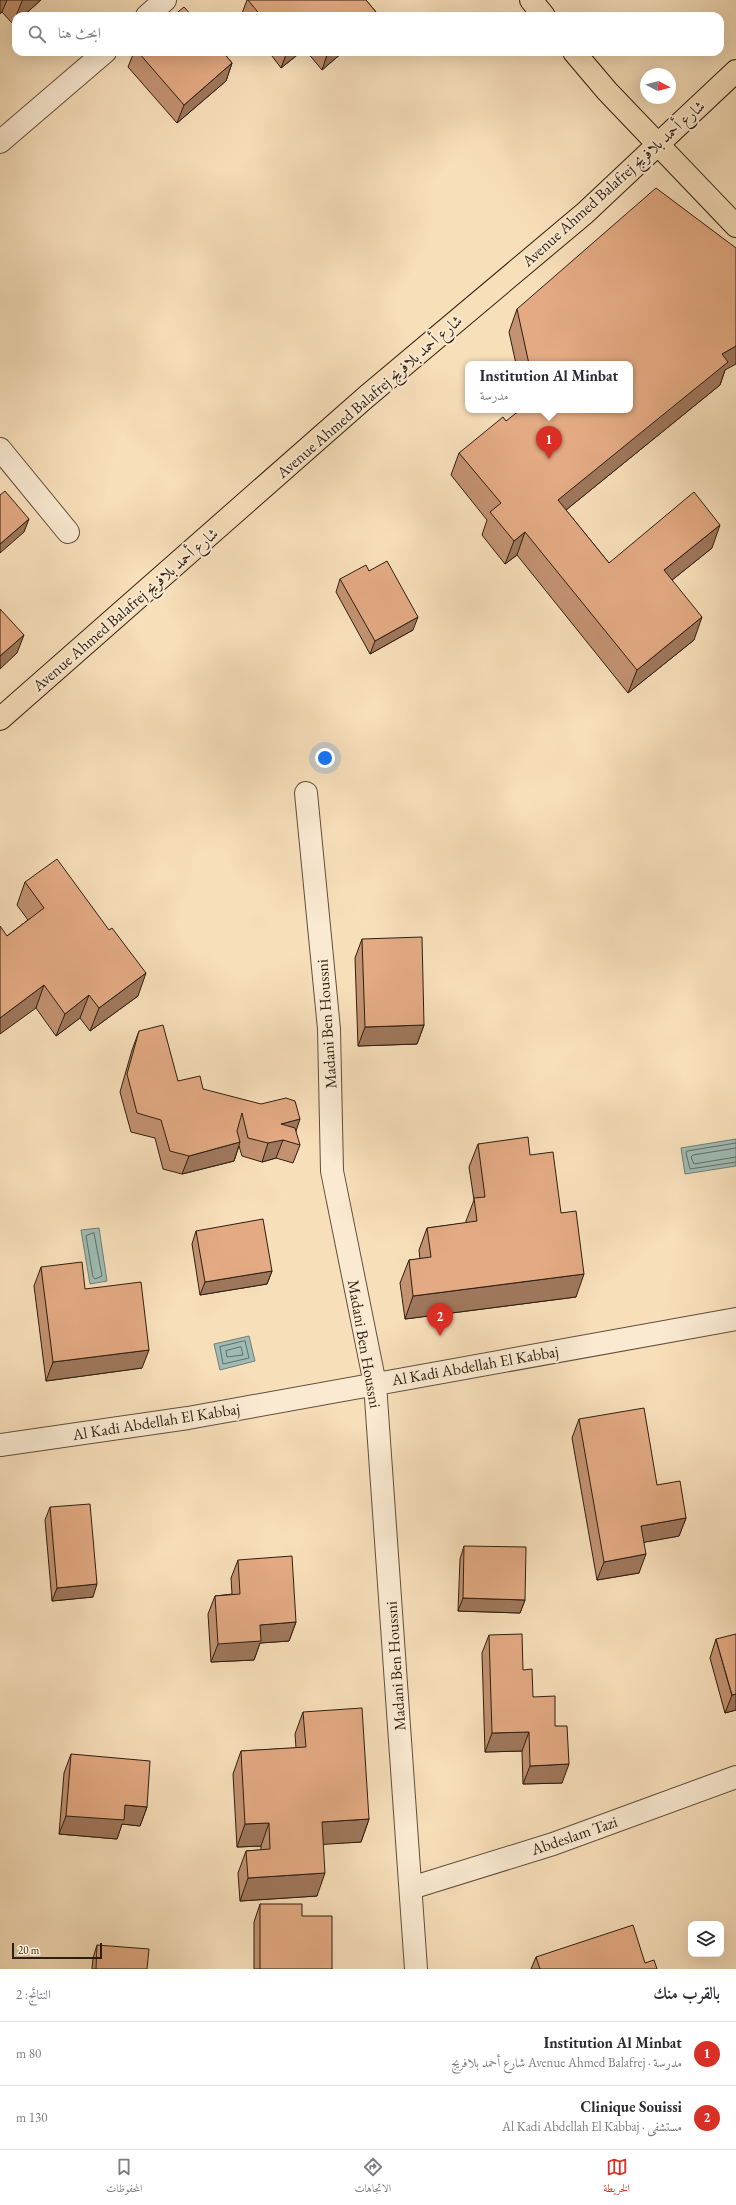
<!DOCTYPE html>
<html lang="ar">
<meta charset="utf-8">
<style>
body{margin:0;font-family:"EB Garamond",Amiri,serif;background:#f2f2f3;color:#2b2b33;direction:rtl}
.controls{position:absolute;right:12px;bottom:12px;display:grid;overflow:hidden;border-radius:8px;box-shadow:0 4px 16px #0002}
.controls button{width:36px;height:36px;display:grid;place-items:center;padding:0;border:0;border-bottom:1px solid #e1e1e2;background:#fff;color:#2b2b33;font:20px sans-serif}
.compass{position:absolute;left:640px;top:68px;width:36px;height:36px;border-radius:50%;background:#fff;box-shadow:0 4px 16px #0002;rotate:97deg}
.scale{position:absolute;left:12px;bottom:10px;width:90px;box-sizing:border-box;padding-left:4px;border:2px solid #2d1e11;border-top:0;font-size:11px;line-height:14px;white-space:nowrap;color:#2d1e11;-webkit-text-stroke:3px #faead2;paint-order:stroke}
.you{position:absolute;left:325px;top:758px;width:14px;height:14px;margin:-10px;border:3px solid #fff;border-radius:50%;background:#1a73e8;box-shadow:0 0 0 6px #1a73e833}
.badge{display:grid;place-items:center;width:26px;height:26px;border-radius:50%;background:#d93025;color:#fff;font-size:13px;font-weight:700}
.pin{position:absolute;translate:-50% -33px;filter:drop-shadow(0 1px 2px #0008)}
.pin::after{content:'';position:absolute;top:21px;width:14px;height:12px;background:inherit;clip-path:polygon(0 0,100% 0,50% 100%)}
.popup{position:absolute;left:465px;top:361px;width:168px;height:52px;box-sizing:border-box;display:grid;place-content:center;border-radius:8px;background:#fff;filter:drop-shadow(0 1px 3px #0005);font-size:13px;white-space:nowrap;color:#7c7c81}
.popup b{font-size:15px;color:#2b2b33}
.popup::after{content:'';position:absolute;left:50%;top:100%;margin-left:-8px;border:8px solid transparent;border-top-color:#fff}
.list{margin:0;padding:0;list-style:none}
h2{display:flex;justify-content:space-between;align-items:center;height:52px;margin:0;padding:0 16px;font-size:17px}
h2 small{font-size:13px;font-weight:400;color:#7c7c81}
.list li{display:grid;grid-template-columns:26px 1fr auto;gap:12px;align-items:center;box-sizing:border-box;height:64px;padding:0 16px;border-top:1px solid #e1e1e2}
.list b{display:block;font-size:15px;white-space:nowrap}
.list p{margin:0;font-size:13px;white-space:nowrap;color:#7c7c81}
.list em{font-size:13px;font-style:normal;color:#7c7c81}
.icon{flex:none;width:22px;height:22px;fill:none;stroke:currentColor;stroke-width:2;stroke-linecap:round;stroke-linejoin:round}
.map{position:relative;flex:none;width:736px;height:1969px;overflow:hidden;direction:ltr}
.search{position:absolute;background:#fff;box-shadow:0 4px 16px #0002;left:12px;right:12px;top:12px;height:44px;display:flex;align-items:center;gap:10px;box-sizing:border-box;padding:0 14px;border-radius:12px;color:#7c7c81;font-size:15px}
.sheet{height:180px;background:#fff}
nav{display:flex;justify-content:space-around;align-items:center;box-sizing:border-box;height:56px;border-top:1px solid #e1e1e2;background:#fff;font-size:11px;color:#7c7c81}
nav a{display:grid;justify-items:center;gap:2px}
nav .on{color:#d93025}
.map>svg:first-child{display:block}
.water{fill:#9ebcb5;stroke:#717d73}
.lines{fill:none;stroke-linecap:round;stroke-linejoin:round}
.shore{stroke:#666d63;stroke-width:1}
.minor-casing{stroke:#604e3b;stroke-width:24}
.major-casing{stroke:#2d1e11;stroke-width:24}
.minor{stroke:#faead2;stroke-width:22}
.major{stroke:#f7dfba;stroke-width:22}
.wall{fill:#c39271;stroke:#2d1e11}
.shaded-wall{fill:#9f775c;stroke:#2d1e11}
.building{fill:#e3aa83;stroke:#2d1e11}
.labels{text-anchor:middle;stroke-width:4;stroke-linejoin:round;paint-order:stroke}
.street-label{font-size:16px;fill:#2d1e11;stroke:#faead2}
</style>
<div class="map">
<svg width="736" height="1969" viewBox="0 0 736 1969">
<rect width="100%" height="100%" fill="#f7dfba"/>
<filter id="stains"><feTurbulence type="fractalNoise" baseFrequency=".005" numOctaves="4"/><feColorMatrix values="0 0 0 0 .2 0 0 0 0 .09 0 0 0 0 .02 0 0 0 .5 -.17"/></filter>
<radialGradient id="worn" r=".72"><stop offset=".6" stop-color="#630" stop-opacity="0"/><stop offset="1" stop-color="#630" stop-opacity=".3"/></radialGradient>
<path class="water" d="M736,1139V1166L685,1174L681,1148Z
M99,1228L107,1281L90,1284L81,1230Z
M249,1336L255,1361L220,1370L214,1344Z"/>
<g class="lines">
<path class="shore" d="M736,1143L687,1151L686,1153L690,1169L736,1162
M736,1148L693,1155L691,1157L694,1164L736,1157
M94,1233L102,1276L95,1279L93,1277L86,1236Z
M245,1341L249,1358L223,1364L220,1347Z
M241,1347L243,1355L227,1357L226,1351Z"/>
<g class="minor-casing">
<path id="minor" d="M147,16L165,0
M0,142L105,52
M0,449L68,532
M306,793L329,1029L332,1171L375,1384L416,1969
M0,1445L188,1418L736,1319
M411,1888L553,1844L736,1777"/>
</g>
<g class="major-casing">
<path id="major" d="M531,0L544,16
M574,52L607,91L736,226
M0,719L366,397L585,213L736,71"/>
</g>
<use href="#minor" class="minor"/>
<use href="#major" class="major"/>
</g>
<path class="wall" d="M0,0H41L23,16H16V22L13,24L2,12L0,14Z
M247,0H366L376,12L375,16H241Z
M134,52H223L232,63L226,81L177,123L128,67Z
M269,52H301L281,68Z
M307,52H343L322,70Z
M517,309L725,370L720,385L566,510L609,563L712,548L672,580L694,640L628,693L517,555L505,564L482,535L487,520L451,475L459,453L506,421L630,364H516L509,332Z
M369,571L413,630L370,654L336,592L340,579Z
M25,882L138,996L90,1031L80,1018L56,1036L36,1008L7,936L28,920L17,905Z
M362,939L424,1025L417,1044L358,1046L355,958Z
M139,1031L178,1081L203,1089L300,1145L293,1163L276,1158L262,1162L242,1156L239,1146L234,1161L182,1174L163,1169L155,1138L131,1132L120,1092L132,1050Z
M478,1144L530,1155L561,1213L576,1297L405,1319L400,1283L409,1260L420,1259L419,1250L427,1228L466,1223V1221L474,1200L469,1167Z
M196,1231L272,1271L267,1284L200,1295L192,1244Z
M41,1267L85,1289L142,1368L46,1381L34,1286Z
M579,1419L657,1485L686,1518L679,1536L644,1542L639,1573L597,1580L572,1438Z
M50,1507L93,1597L52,1601L45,1520Z
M464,1546L525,1600L520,1613L458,1611L460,1559Z
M238,1560L296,1622L289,1641L260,1643L254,1660L211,1662L208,1614L215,1596L232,1594L231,1578Z
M489,1635L523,1670L533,1697L555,1726L562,1783L523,1784L522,1751L485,1752L482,1653Z
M716,1639L736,1710L725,1713L710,1658Z
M303,1712L369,1819L361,1842L323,1844L317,1896L240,1901L238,1873L246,1851L261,1850V1846L237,1847L233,1774L241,1751L296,1748L295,1734Z
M71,1754L147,1807L140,1826L122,1824L117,1839L59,1834L64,1773Z
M260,1904L302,1916L332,1969H254V1922Z
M97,1945L147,1969H92L93,1958Z
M536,1957L645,1963L657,1969H531Z"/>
<path class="shaded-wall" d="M0,0H7L2,12L0,14Z
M23,0H41L23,16H16L22,1Z
M16,17V22L13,24Z
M287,52H301L281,68Z
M328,52H343L322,70Z
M232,63L226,81L177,123L184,105Z
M736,346V364L725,370L720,385L550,523L558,500L722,354Z
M29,519L24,532L0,553V544Z
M720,525L712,548L656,593L664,570Z
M525,532L517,555L505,564L514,541Z
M418,617L413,630L370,654L375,641Z
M702,617L694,640L628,693L637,670Z
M24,635L17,653L0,669V656Z
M146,973L138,996L90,1031L99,1008Z
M44,985L36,1008L0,1034V1018Z
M89,995L80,1018L56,1036L65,1014Z
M424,1025L417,1044L358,1046L365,1027Z
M300,1119L294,1137L283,1140L276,1158L262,1162L268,1143L281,1124Z
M240,1142L234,1161L182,1174L189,1156Z
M272,1271L267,1284L200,1295L205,1282Z
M584,1274L576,1297L405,1319L413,1296Z
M149,1350L142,1368L46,1381L53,1362Z
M686,1518L679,1536L635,1544L641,1526Z
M646,1554L639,1573L597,1580L604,1562Z
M97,1584L93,1597L52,1601L57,1588Z
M463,1598L525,1600L520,1613L458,1611Z
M296,1622L289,1641L260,1643L254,1660L211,1662L218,1644L260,1625Z
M736,1694V1710L725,1713L732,1695Z
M529,1732L522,1751L485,1752L492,1733Z
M569,1764L562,1783L523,1784L530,1766Z
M125,1805L147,1807L140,1826L122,1824L117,1839L59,1834L66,1816Z
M369,1819L361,1842L313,1845L322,1822Z
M269,1823L261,1846L237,1847L245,1824Z
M325,1873L317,1896L240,1901L248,1878Z"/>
<path class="building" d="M248,0H366L376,12L372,16H261Z
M184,7L192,16H173Z
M138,52H223L232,63L184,105Z
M656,188L736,248V346L722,354L728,362L558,500L609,563L694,492L720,525L664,570L702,617L637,670L525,532L514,541L490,512L501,503L459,453L503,417L506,421L520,410H630V364H529L517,309Z
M5,491L29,519L0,544V495Z
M387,561L418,617L375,641L340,579L366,565L369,571Z
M0,609L24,635L0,656Z
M57,859L109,930L112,928L146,973L99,1008L89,995L65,1014L44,985L0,1018V926L7,936L44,908L25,882Z
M422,937L424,1025L365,1027L362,939Z
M163,1025L178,1081L200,1076L203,1089L261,1104L286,1098L295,1101L300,1119L281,1124L295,1128L300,1145L283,1140L268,1143L248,1138L242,1113L237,1131L240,1142L189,1156L170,1151L161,1120L137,1113L127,1074L139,1031Z
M528,1137L530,1155L553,1152L561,1213L576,1211L584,1274L413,1296L409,1260L431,1257L427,1228L477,1221L474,1198L485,1197L478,1144Z
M263,1219L272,1271L205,1282L196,1231Z
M82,1262L85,1289L141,1282L149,1350L53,1362L41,1267Z
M644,1408L657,1485L680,1481L686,1518L641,1526L646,1554L604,1562L579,1419Z
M90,1504L97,1584L57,1588L50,1507Z
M464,1546L526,1547L525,1600L463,1598Z
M292,1556L296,1622L260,1625L261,1641L218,1644L215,1596L240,1594L238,1560Z
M522,1634L523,1670L532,1669L533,1697L555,1696V1726H567L569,1764L530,1766L529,1732L492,1733L489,1635Z
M736,1634V1694L732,1695L716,1639Z
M362,1708L369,1819L322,1822L325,1873L248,1878L246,1851L270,1849L269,1823L245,1824L241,1751L306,1747L303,1712Z
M71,1754L150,1761L147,1807L125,1805L124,1820L66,1816Z
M260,1904H302V1916H332V1969H260Z
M633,1925L645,1963L654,1960L657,1969H540L536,1957Z
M97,1945L149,1949L147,1969H96Z"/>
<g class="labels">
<g class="street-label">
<text transform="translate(613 183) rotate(-42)" y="6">Avenue Ahmed Balafrej شارع أحمد بلافريج</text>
<text transform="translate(369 396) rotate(-41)" y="6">Avenue Ahmed Balafrej شارع أحمد بلافريج</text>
<text transform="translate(125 609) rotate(-41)" y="6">Avenue Ahmed Balafrej شارع أحمد بلافريج</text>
<text transform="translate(326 1024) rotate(-94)" y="6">Madani Ben Houssni</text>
<text transform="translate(365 1344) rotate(80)" y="6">Madani Ben Houssni</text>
<text transform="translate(475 1365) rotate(-10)" y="6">Al Kadi Abdellah El Kabbaj</text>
<text transform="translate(156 1421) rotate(-9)" y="6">Al Kadi Abdellah El Kabbaj</text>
<text transform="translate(395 1666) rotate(-94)" y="6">Madani Ben Houssni</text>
<text transform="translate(574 1835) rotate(-19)" y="6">Abdeslam Tazi</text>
</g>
</g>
<rect width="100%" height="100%" filter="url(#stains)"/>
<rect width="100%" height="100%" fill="url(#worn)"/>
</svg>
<div class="controls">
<button><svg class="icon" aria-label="layers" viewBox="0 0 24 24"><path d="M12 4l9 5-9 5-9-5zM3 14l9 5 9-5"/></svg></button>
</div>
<svg class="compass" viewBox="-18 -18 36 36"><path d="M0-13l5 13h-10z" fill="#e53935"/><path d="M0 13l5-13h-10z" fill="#7c7c81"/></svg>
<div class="scale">20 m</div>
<div class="you"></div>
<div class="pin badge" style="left:549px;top:459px">1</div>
<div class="popup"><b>Institution Al Minbat</b>مدرسة</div>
<div class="pin badge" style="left:440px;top:1336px">2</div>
<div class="search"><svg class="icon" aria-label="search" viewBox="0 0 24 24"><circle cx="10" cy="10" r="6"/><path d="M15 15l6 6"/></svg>ابحث هنا</div>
</div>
<section class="sheet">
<h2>بالقرب منك<small>النتائج: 2</small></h2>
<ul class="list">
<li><span class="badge">1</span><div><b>Institution Al Minbat</b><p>مدرسة · Avenue Ahmed Balafrej شارع أحمد بلافريج</p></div><em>80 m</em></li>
<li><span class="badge">2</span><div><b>Clinique Souissi</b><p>مستشفى · Al Kadi Abdellah El Kabbaj</p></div><em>130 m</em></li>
</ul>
</section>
<nav>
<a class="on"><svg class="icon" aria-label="map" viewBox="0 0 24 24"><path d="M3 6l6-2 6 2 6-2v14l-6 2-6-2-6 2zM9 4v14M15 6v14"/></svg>الخريطة</a>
<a><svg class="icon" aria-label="directions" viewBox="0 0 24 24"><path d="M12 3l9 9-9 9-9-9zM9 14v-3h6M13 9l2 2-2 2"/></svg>الاتجاهات</a>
<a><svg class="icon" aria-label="saved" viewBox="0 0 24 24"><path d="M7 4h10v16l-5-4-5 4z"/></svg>المحفوظات</a>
</nav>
